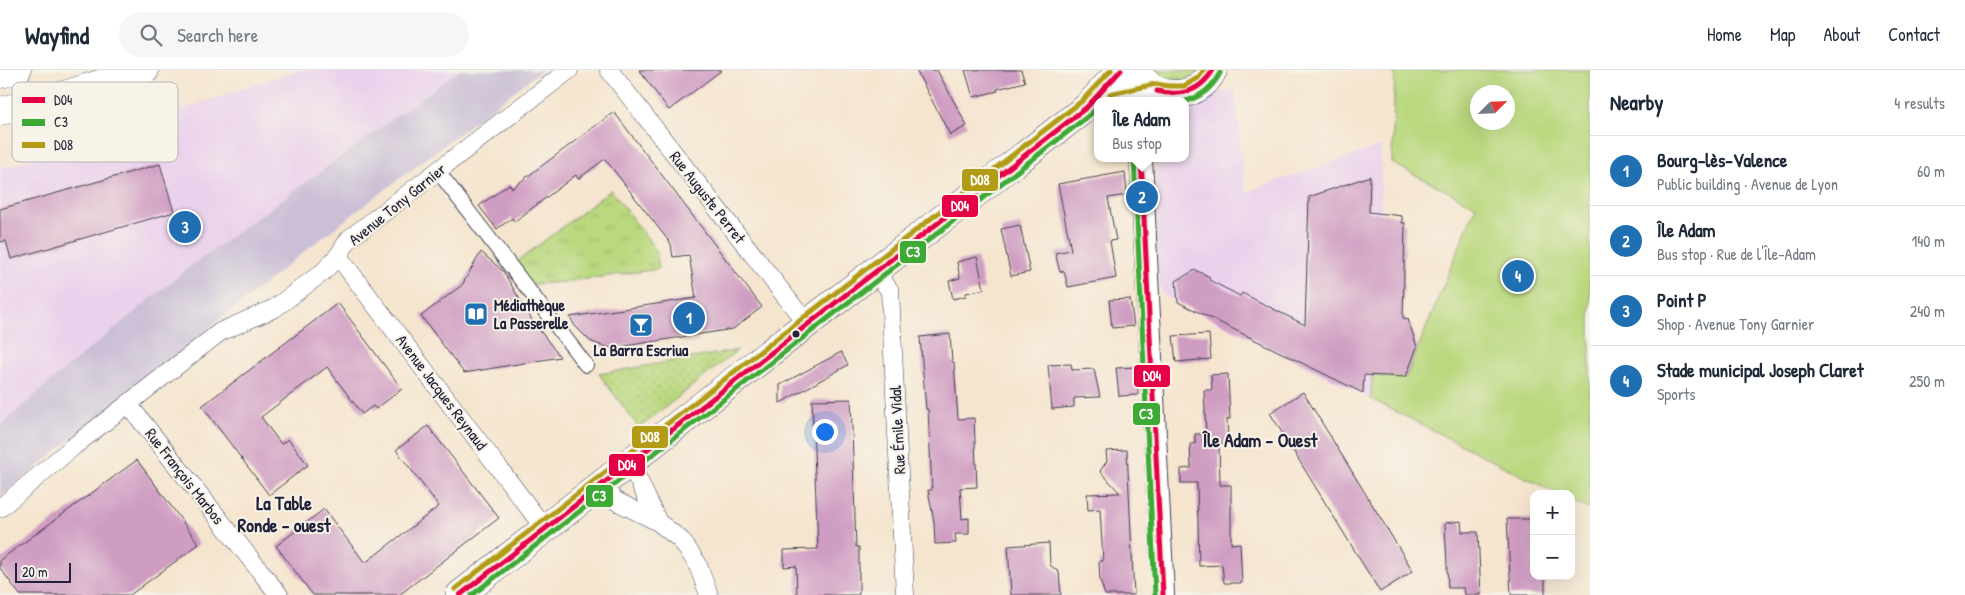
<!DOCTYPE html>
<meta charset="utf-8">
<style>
body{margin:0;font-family:"Patrick Hand",sans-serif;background:#f6f6f7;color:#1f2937}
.controls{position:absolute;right:15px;bottom:15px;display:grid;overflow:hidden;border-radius:10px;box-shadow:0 5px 20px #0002}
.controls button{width:45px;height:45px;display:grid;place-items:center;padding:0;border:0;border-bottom:1px solid #e0e1e3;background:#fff;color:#1f2937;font:25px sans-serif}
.compass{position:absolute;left:1470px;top:15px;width:45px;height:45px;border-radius:50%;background:#fff;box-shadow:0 5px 20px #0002;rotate:66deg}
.scale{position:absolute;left:15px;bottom:12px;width:56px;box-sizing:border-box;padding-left:5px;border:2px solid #22223b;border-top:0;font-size:14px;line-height:18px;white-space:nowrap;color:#22223b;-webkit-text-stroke:4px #f7f3e8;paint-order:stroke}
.you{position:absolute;left:824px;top:361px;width:18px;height:18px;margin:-12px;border:4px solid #fff;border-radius:50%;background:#1a73e8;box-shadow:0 0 0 8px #1a73e833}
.badge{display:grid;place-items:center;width:32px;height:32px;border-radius:50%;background:#1f6fb2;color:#fff;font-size:16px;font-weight:700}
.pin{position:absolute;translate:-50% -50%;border:2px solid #fff;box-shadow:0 1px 5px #0006}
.popup{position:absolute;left:1094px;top:27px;width:95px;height:65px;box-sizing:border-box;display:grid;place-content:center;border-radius:10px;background:#fff;filter:drop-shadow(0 1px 4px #0005);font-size:16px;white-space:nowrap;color:#747a83}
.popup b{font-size:19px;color:#1f2937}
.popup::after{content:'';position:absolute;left:50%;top:100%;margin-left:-10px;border:10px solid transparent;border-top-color:#fff}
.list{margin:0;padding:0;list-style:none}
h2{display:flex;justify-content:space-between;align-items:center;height:65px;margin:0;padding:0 20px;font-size:21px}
h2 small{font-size:16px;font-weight:400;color:#747a83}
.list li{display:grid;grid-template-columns:32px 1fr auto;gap:15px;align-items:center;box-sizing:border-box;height:70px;padding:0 20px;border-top:1px solid #e0e1e3}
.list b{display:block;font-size:19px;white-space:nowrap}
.list p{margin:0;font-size:16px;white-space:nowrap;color:#747a83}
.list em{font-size:16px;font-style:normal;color:#747a83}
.icon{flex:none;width:28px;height:28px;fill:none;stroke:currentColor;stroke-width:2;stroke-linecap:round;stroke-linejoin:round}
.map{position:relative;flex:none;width:1590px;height:525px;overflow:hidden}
header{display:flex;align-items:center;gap:30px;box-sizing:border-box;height:70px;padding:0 25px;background:#fff;border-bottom:1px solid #e0e1e3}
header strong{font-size:24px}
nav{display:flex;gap:28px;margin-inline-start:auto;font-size:18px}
.search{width:350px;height:45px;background:#f6f6f7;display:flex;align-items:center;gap:12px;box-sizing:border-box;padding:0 18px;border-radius:28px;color:#747a83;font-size:19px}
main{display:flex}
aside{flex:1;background:#fff}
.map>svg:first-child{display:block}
.built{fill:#ead1ec}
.railway{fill:#cabfd6}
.grass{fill:url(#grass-tufts);stroke:#6e7d5c}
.park{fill:#bad87e;stroke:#6e7d5c;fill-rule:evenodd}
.garden{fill:url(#garden-dots);stroke:#6e7d5c}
.building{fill:#cf9cc2}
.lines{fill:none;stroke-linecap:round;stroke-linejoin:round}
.pedestrian-casing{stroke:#423f51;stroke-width:16}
.minor-casing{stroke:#423f51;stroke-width:19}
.tertiary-casing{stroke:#423f51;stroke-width:24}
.primary-casing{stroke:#423f51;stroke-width:29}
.motorway-casing{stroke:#423f51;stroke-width:29}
.pedestrian{stroke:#fff;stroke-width:14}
.minor{stroke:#fff;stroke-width:18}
.tertiary{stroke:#fff;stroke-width:22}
.primary{stroke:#fff;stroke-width:28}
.motorway{stroke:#fff;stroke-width:28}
.bus-1-casing{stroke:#f7f3e8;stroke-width:9}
.bus-2-casing{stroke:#f7f3e8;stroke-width:9}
.bus-3-casing{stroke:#f7f3e8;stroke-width:9}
.bus-1{stroke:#e50046;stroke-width:5}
.bus-2{stroke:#3daa36;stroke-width:5}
.bus-3{stroke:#b29c15;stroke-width:5}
.bus-dot{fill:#22223b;stroke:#f7f3e8;stroke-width:2}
.labels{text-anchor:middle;stroke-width:4;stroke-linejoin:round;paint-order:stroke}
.street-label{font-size:16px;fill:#22223b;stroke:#f7f3e8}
.poi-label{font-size:16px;font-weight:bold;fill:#22223b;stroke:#f7f3e8;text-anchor:start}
.quarter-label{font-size:19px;font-weight:bold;fill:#22223b;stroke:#f7f3e8}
.key{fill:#f7f3e8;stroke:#b7b4b4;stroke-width:1}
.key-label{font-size:14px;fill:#22223b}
.line-badge{stroke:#f7f3e8;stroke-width:2}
.badge-label{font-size:14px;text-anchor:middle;font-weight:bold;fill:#fff}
</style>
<header>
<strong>Wayfind</strong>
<div class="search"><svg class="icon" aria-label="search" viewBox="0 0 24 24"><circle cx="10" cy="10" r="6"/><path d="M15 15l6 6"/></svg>Search here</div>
<nav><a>Home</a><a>Map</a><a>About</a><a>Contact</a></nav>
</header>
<main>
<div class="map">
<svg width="1590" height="525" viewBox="0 0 1590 525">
<defs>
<pattern id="grass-tufts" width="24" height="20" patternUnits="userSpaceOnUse" patternTransform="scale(1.25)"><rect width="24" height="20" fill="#bad87e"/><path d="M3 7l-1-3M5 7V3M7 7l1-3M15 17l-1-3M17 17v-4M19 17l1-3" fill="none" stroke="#a0b96e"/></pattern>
<pattern id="garden-dots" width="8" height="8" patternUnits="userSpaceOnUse" patternTransform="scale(1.25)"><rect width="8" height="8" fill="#bad87e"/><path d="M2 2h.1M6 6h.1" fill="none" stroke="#a0b96e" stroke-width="1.8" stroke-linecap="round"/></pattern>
</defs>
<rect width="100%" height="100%" fill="#f7f3e8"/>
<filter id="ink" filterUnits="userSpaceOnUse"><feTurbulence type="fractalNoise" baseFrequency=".02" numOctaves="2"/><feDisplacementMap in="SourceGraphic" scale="10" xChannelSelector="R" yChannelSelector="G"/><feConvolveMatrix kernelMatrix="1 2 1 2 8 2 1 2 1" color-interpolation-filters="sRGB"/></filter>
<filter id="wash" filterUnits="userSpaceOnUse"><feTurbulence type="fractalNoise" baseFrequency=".0096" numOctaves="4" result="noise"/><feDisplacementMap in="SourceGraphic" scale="20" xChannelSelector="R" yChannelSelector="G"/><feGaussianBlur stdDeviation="1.12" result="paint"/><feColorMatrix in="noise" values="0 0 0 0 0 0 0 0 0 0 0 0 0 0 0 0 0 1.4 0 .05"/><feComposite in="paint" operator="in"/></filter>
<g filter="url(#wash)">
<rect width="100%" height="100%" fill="#f5e5cf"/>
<path class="built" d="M298,0H460L187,199L59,304L0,356V172L6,171L11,188L174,142L160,94L0,139V99L160,47Z
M1235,20L1245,122L1381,76V144L1371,329L1165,226L1158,212L1155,113L1156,88H1186V40L1205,31L1218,22Z"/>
<path class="railway" d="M460,0H542L310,177L0,427V356L59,304L187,199Z"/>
<path class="grass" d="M1154,0H1201C1186,11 1168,17 1154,0Z
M611,120L656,180L659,199L564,212L524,215L510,197Z"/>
<path class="park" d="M1395,0H1590V440L1571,431V424H1558L1371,329L1372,306L1406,307L1476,136L1392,93ZM1478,22H1508V52H1478Z"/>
<path class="garden" d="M738,280L639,358L599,304Z"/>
<g id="blocks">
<path class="building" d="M639,0H722L669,40Z
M916,0H937L967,56L950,65Z
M965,0H1021L1025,12L997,19L998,21L973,27Z
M614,42L762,237L733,259L612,278L602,276L590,271L575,256L570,247L696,228L689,185L673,187L671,174L605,89L578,109L576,105L514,152L512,148L497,159L479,136L509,114L512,118Z
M160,94L174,142L11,189L6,171L0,172V139Z
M1125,102L1127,125L1108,128L1116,170L1110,171L1116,208L1068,217L1064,201L1060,202L1055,183L1071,180L1058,114Z
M1370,106L1369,142L1402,146V153H1405L1403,248L1408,249L1417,277L1406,307L1364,305L1363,323L1178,232L1176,211L1195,200L1210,207L1209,210L1240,226L1242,223L1305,255L1309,127Z
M1020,155L1030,202L1011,206L1001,159Z
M481,182L503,201L532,250L560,287L464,303L421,246L462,215Z
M977,187L984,219L966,223V226L953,229L949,211L960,208L957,192Z
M1130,229L1134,256L1112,258L1109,230Z
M338,233L402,319L376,339L373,336L362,344L327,297L261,347L281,374L288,369L308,395L269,425L202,336Z
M950,264L952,292H954L958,349L974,348L977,417L960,418L962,449L969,448V464H955L956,473L935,474L934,452L928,420H932L928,339H926L920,267Z
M1209,264L1211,289L1176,292L1173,266Z
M841,282L848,295L780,333V315Z
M1071,294L1072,300L1094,299L1100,327L1074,328V337L1052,339L1048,295Z
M1137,297L1138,325L1119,326L1116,298Z
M1228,304L1230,349H1227L1228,374H1219L1220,415H1231V474L1240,473L1242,513H1224L1222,495L1199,496L1197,413H1181V399L1191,398L1190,374H1195V364H1206L1204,320H1212L1211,305Z
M1303,322L1413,501L1380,522L1270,343Z
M851,329L856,477H859V524L858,525H797L796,496L784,497V480L818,479L812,330Z
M428,356L499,448L399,525H313L276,476L324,439L365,493L439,436L396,380Z
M1127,380L1134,525H1105L1100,510L1099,491H1103L1100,439L1088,440L1087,424L1120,423L1100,401L1107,391L1106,381Z
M137,390L199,474L130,525H20L0,498V490Z
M1507,449H1534V506H1545V525H1511Z
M1461,451L1462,462H1478L1481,525H1465L1464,518H1448L1445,453Z
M1049,473L1050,495L1059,502L1061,525H1011L1008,476Z"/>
</g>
</g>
<g filter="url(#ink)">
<use href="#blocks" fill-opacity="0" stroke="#423f51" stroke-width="1"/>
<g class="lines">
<g class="pedestrian-casing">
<path id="pedestrian" d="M437,100L586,295"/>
</g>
<g class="minor-casing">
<path id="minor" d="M609,0L807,254
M338,186L545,459
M875,200L890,221L905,525
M128,334L279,525
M627,394L638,409L658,452
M600,415L616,431L658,452L681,470L697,493L709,525
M0,438L74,376L220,262L275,238L323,202L338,186L349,169L569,0"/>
</g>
<g class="tertiary-casing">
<path id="tertiary" d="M1141,88L1163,525"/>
</g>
<g class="primary-casing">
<path id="primary" d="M1137,0C1152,32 1198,32 1213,0
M1112,31L1157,21
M460,525L795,263L1087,37L1121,0"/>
</g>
<g class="motorway-casing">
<path id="motorway" d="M0,4L17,0
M0,41L51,29L145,0"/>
</g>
<use href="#pedestrian" class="pedestrian"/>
<use href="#minor" class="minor"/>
<use href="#tertiary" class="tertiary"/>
<use href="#primary" class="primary"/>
<use href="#motorway" class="motorway"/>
<g class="bus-1-casing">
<path id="bus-1" d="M1157,21C1181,27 1200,22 1213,0
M1141,88L1163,525
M460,525L1087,37L1121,0"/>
</g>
<g class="bus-2-casing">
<path id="bus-2" d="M1186,31C1201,27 1212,18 1220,3
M1134,88L1155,525
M472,525L1092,43L1098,36"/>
</g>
<g class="bus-3-casing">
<path id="bus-3" d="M1110,24L1156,14L1168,16H1184L1198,8L1204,0
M455,519L1082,31L1111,0"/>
</g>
<use href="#bus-1" class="bus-1"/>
<use href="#bus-2" class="bus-2"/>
<use href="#bus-3" class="bus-3"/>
</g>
</g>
<defs>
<g id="library-square" transform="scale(1.25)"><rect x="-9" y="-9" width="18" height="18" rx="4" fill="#1f6fb2" stroke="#f7f3e8"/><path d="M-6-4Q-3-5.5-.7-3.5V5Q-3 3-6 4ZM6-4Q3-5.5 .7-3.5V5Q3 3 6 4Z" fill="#fff"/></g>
<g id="bar-square" transform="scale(1.25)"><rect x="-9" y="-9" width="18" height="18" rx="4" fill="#1f6fb2" stroke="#f7f3e8"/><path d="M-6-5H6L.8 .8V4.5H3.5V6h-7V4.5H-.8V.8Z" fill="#fff"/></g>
</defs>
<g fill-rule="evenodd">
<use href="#library-square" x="476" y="244"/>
<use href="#bar-square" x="641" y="255"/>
</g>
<circle class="bus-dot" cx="796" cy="264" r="4.5"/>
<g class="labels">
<g class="street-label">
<text transform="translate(708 127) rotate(52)" y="6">Rue Auguste Perret</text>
<text transform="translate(397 134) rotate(-39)" y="6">Avenue Tony Garnier</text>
<text transform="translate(442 322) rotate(53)" y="6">Avenue Jacques Reynaud</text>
<text transform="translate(897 360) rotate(-93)" y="6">Rue Émile Vidal</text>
<text transform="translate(185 406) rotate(52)" y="6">Rue François Marbos</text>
</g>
<g class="poi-label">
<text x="494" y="241">Médiathèque<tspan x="494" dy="18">La Passerelle</tspan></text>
<text x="641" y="286" text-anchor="middle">La Barra Escriua</text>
</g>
<g class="quarter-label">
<text x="1260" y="377">Île Adam - Ouest</text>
<text x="284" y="440">La Table<tspan x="284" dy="22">Ronde - ouest</tspan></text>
</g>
</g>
<rect x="12" y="12" width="166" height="80" rx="8" class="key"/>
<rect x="22" y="27" width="23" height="6" fill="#e50046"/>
<rect x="22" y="49" width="23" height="7" fill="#3daa36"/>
<rect x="22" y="72" width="23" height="6" fill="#b29c15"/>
<g class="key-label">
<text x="54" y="35">D04</text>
<text x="54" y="57">C3</text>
<text x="54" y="80">D08</text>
</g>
<g class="line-badge">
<rect x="961" y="98" width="38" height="24" rx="5" fill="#b29c15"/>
<rect x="941" y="124" width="38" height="24" rx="5" fill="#e50046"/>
<rect x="899" y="170" width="28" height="24" rx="5" fill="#3daa36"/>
<rect x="1133" y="294" width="38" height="24" rx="5" fill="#e50046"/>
<rect x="1132" y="332" width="29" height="24" rx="5" fill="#3daa36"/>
<rect x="631" y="355" width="38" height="24" rx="5" fill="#b29c15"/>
<rect x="608" y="383" width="38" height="24" rx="5" fill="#e50046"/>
<rect x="585" y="414" width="29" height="24" rx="5" fill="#3daa36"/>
</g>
<g class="badge-label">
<text x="980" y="115">D08</text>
<text x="960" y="141">D04</text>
<text x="913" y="187">C3</text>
<text x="1152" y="311">D04</text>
<text x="1146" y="349">C3</text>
<text x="650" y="372">D08</text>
<text x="627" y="400">D04</text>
<text x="599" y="431">C3</text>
</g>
</svg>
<div class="controls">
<button>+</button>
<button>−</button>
</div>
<svg class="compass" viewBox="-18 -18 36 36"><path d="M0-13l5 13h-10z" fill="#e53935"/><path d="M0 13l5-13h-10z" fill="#747a83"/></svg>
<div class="scale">20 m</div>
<div class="you"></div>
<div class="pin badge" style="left:689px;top:248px">1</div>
<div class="pin badge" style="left:1142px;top:127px">2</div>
<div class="popup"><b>Île Adam</b>Bus stop</div>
<div class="pin badge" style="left:185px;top:157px">3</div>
<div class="pin badge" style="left:1518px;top:206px">4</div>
</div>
<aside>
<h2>Nearby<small>4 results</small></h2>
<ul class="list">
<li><span class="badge">1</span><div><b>Bourg-lès-Valence</b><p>Public building · Avenue de Lyon</p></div><em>60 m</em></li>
<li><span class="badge">2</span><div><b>Île Adam</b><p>Bus stop · Rue de l'Île-Adam</p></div><em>140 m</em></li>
<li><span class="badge">3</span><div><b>Point P</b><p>Shop · Avenue Tony Garnier</p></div><em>240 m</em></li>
<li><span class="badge">4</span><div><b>Stade municipal Joseph Claret</b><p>Sports</p></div><em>250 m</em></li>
</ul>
</aside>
</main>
